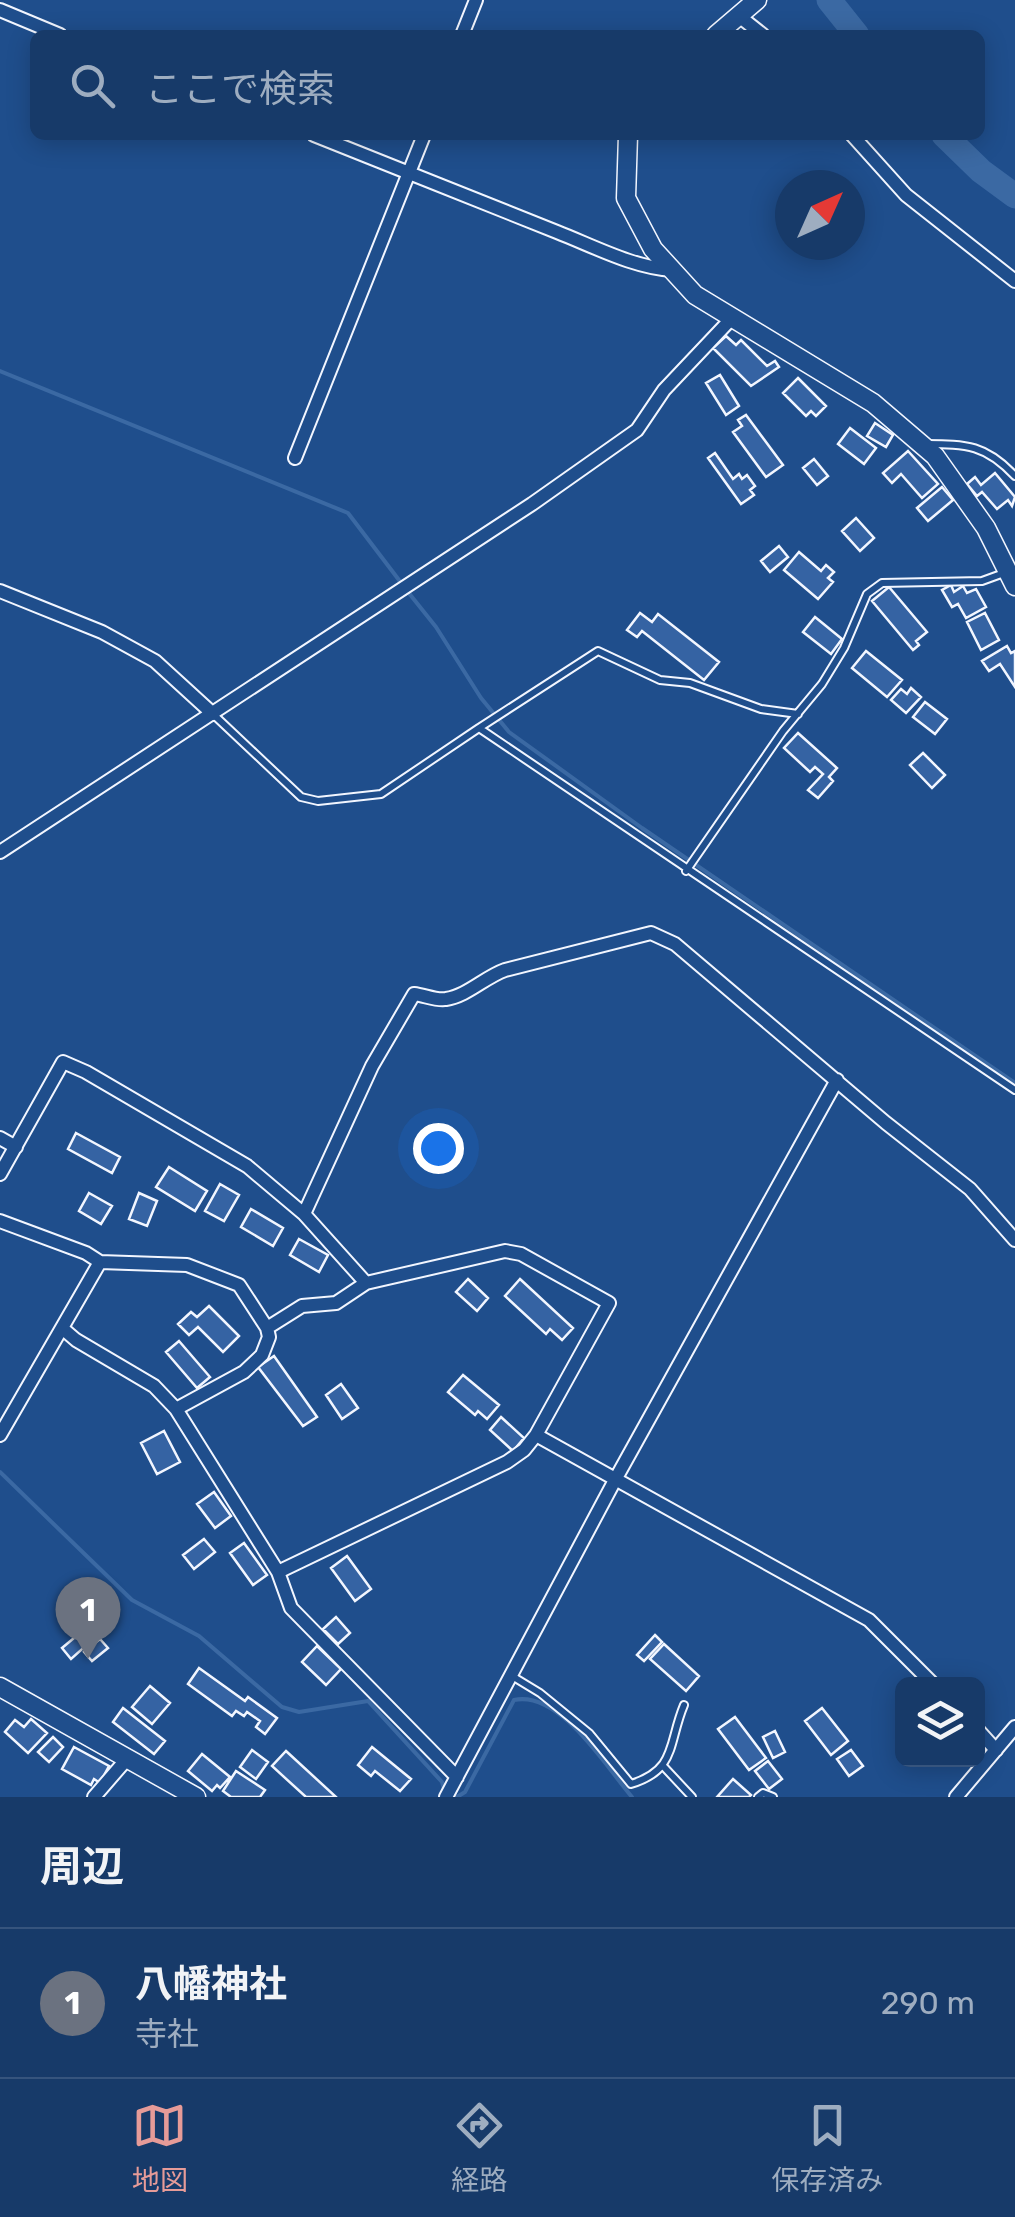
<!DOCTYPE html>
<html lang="ja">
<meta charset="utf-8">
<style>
body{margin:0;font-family:Rubik,"Noto Sans JP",sans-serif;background:#244571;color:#f1f3f6}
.controls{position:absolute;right:30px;bottom:30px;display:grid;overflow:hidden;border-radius:15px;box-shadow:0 5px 25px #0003}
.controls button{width:90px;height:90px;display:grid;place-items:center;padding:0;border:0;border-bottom:2px solid #36547d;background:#173a69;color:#f1f3f6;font:50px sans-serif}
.compass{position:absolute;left:775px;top:170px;width:90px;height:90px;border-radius:50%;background:#173a69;box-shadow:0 5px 25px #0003;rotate:45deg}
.you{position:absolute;left:438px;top:1148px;width:35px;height:35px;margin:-25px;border:8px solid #fff;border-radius:50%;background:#1a73e8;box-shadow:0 0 0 15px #1a73e833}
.badge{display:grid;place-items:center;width:65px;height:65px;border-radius:50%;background:#e69b98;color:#fff;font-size:32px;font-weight:700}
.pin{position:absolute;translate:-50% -82px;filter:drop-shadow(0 2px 5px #0008)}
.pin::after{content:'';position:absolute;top:52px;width:35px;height:30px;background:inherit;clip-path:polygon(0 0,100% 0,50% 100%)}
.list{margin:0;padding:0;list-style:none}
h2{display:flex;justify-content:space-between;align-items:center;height:130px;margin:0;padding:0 40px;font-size:42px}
h2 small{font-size:32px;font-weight:400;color:#9eadc0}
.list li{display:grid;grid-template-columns:65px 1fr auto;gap:30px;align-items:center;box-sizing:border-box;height:150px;padding:0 40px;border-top:2px solid #36547d}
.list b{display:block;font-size:38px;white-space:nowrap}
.list p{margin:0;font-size:32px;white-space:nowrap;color:#9eadc0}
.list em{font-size:32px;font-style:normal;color:#9eadc0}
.icon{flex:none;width:55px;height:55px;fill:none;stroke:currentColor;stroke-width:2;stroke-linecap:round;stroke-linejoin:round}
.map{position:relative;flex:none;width:1015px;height:1797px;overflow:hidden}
.search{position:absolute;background:#173a69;box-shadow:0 5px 25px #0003;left:30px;right:30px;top:30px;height:110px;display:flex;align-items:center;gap:25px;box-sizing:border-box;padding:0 35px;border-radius:15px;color:#9eadc0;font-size:38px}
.sheet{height:280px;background:#173a69}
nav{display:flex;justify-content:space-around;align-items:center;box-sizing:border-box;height:140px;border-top:2px solid #36547d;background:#173a69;font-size:28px;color:#9eadc0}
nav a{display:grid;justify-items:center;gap:5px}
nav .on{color:#e69b98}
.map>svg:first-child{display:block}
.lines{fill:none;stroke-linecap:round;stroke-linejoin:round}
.stream{stroke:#3b69a3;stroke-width:4}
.river{stroke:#3b69a3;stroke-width:25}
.building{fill:#3563a3;stroke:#f2f6ff;stroke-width:2.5}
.lane-casing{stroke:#f2f6ff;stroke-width:10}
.street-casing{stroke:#f2f6ff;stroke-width:16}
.secondary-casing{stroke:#f2f6ff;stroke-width:21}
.lane{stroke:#1f4e8c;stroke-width:6}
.street{stroke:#1f4e8c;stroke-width:12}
.secondary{stroke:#1f4e8c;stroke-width:18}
</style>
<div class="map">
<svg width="1015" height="1797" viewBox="0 0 1015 1797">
<rect width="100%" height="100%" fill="#1f4e8c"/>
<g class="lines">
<path class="stream" d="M0,371L348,513L402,584
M408,592L436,627L481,698L509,732L642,828L1015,1083
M0,1472L132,1600L199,1636L282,1707L299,1712L368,1701L442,1782L445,1793
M457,1797L465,1792L514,1700C560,1690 606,1767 632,1797"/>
<path class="river" d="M829,0L857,35
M944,135L981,171L1015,196"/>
</g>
<path class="building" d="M726,336L736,345L741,340L767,366L775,361L779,367L751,386L713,348Z
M720,375L739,406L726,415L706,383Z
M798,378L826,406L816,416L811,411L806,416L783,393Z
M746,415L783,465L766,477L733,432L742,426L738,420Z
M875,423L893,435L886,447L867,436Z
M850,428L876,448L864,464L838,444Z
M908,451L938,484L922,498L901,474L892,483L883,473Z
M715,453L733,479L739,474L742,479L747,475L755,486L750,490L754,495L741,504L708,458Z
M814,459L828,476L817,485L803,468Z
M995,473L1015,497L1012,506L1008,500L997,509L982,492L977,496L967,484L975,477L981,485Z
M942,487L953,500L928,521L917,508Z
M856,518L874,538L860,551L842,531Z
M779,546L788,557L770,572L761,561Z
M799,552L821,571L826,565L834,572L828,578L833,582L818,599L784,570Z
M951,585L954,592L963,586L967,593L976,589L986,607L966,618L958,604L952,607L942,590Z
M889,587L927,632L916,641L919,645L913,650L872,601Z
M640,613L652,622L658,614L719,662L704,680L642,631L637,637L627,630Z
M985,613L999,640L981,650L967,622Z
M815,617L842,639L831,654L803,632Z
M1007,646L1011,653L1015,651V687L1000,664L989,671L982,661Z
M866,651L902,680L887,697L852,668Z
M911,688L921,697L906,713L891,700L901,689L907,694Z
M925,702L947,719L935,734L913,717Z
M798,733L837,768L829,777L833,781L818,798L808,790L823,774L815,767L810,772L784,748Z
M923,753L945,775L932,788L910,765Z
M76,1133L120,1157L112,1173L68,1149Z
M169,1167L207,1191L195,1211L156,1187Z
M220,1184L239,1195L224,1221L205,1211Z
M89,1193L112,1206L101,1224L79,1211Z
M139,1193L157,1201L147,1226L129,1219Z
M251,1209L283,1228L273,1246L241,1227Z
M299,1239L328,1255L319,1272L290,1255Z
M468,1279L488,1298L477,1311L456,1292Z
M520,1279L573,1328L562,1340L550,1329L546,1334L505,1296Z
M209,1306L239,1336L223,1352L198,1327L189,1335L178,1324L191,1312L197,1317Z
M179,1341L210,1377L197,1388L166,1352Z
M274,1356L317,1417L303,1426L258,1367Z
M463,1375L499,1405L487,1419L478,1411L475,1415L448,1392Z
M341,1384L358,1408L342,1419L326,1395Z
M501,1417L524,1438L513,1451L490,1430Z
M164,1431L180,1462L157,1474L141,1443Z
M214,1492L231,1516L215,1528L197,1504Z
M204,1539L215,1552L194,1569L183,1555Z
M244,1543L267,1575L253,1585L230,1553Z
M347,1556L371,1589L355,1601L331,1568Z
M336,1617L350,1633L338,1644L323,1629Z
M80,1633L89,1643L71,1659L62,1648Z
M655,1635L662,1642L644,1661L637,1655Z
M100,1639L108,1648L92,1661L84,1652Z
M664,1644L699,1676L686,1691L650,1659Z
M317,1646L341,1669L326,1685L302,1662Z
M199,1668L245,1701L248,1697L277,1718L265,1734L256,1727L260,1721L247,1712L244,1716L236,1711L232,1716L188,1684Z
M150,1686L170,1703L152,1724L132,1707Z
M123,1708L165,1741L154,1754L113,1722Z
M822,1708L848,1741L831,1755L805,1721Z
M735,1717L766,1758L749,1770L718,1729Z
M31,1719L47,1733L28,1753L5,1732L15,1720L24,1727Z
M775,1731L785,1752L773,1758L763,1737Z
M53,1737L63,1747L49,1762L38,1752Z
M74,1747L109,1766L100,1783L94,1779L91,1785L62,1769Z
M372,1747L411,1779L400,1791L375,1771L371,1776L358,1765Z
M252,1750L268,1762L256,1779L240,1767Z
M851,1750L863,1766L849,1776L837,1759Z
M286,1751L336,1797H306L272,1766Z
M202,1754L230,1777L220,1788L217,1785L212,1791L188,1771Z
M768,1761L782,1779L769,1789L755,1771Z
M236,1771L265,1790L260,1797H231L223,1791Z
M733,1779L751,1795L749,1797H717Z"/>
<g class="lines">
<g class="lane-casing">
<path id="lane" d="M926,444C967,444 986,445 1015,476
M214,715L301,797L318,801L381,794L479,728L1015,1090
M479,728L598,651L660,680L690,683L761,709L798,714
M686,871L783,731L822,684L844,648L867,594L882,583L982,581L1004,573
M512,1676L540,1693L589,1733L631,1784C677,1770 668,1743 684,1705
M664,1767L692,1797
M758,1797L763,1793L773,1797"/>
</g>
<g class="street-casing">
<path id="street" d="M0,10L60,35
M739,16L763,35
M462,35L476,0
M314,135C395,167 476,200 557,232C593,246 634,268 673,270
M852,135L906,195L1015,281
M295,458L424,135
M0,591L102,632L155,661L213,714
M0,852L532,504L637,430L664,390L733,317
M0,1138L16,1147
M0,1174L63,1062L86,1072L247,1166L304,1214L366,1283
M304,1214L372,1066L414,994C424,995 437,1001 446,999C467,996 485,977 505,970L651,933L675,944L886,1123L970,1189L1015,1240
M0,1221L86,1253L100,1262L187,1265L239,1285L267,1328L269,1337L262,1355L244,1372L176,1409
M62,1328L76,1340L154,1386L176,1409L278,1572L291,1608L457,1777
M267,1328L302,1306L336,1303L366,1283L505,1251L521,1254L609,1303L536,1435L524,1450L507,1462L278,1572
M0,1435L100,1262
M536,1435L869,1620L933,1684
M978,1730L996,1750
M94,1797L126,1760
M446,1797L615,1480L837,1080
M956,1797L1015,1727"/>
</g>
<g class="secondary-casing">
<path id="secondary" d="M716,35L757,0
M628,135L626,198L653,249L695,295L873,403L935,456L986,528L1015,586
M0,1687L196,1797"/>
</g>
<use href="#lane" class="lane"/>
<use href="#street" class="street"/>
<use href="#secondary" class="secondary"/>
</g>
</svg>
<div class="controls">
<button><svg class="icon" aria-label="layers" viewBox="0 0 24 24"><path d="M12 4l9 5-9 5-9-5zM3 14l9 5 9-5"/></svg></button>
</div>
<svg class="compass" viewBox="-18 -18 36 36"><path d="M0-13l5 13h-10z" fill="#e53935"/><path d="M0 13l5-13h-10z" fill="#9eadc0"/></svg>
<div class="you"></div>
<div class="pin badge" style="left:88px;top:1659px;background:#6b7280">1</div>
<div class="search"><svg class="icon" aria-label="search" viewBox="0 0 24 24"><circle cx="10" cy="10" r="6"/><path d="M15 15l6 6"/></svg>ここで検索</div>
</div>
<section class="sheet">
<h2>周辺<small></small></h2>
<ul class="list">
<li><span class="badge" style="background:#6b7280">1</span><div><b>八幡神社</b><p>寺社</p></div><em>290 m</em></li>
</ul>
</section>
<nav>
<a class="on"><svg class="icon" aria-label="map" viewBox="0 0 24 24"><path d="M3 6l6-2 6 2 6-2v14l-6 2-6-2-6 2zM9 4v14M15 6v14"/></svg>地図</a>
<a><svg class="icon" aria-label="directions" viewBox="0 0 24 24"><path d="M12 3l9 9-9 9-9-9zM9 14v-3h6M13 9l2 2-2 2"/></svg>経路</a>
<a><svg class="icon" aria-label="saved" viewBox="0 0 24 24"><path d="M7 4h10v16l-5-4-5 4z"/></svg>保存済み</a>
</nav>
